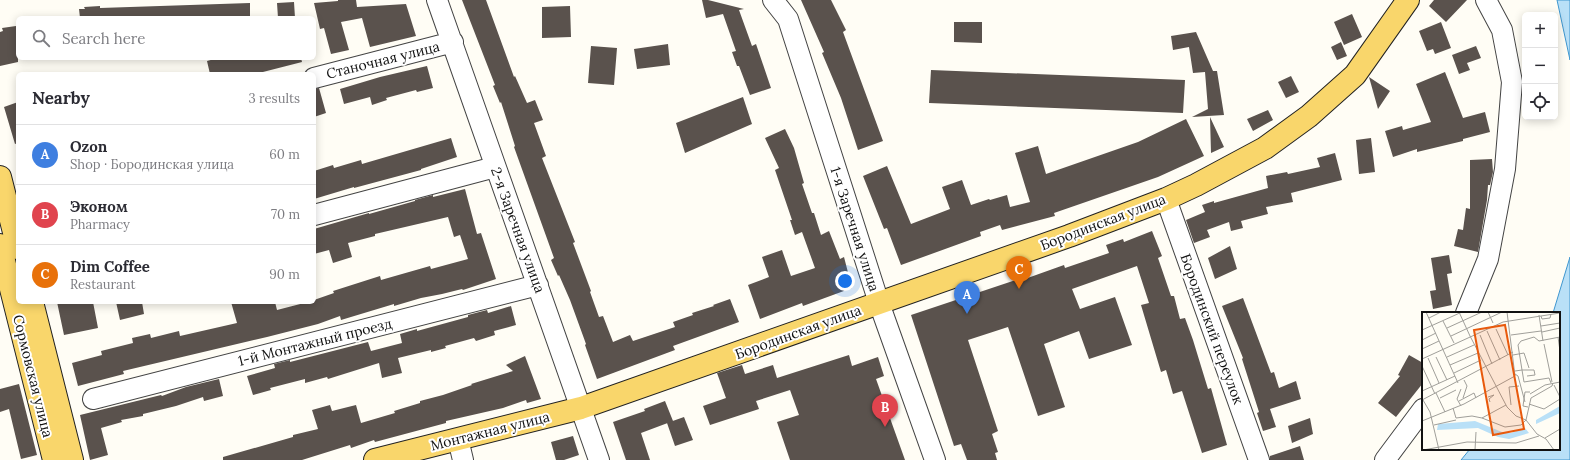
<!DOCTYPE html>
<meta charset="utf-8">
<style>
body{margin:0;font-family:Lora,serif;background:#f2f2f3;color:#2b2b33}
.controls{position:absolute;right:12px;top:12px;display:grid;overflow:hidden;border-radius:6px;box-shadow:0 2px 10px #0003}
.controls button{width:36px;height:36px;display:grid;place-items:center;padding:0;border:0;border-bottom:1px solid #e1e1e2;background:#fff;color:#2b2b33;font:20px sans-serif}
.you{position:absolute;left:845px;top:281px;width:14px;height:14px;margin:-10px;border:3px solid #fff;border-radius:50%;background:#1a73e8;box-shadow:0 0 0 6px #1a73e833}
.badge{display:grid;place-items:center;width:26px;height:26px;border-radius:50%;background:#7c3aed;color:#fff;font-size:13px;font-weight:700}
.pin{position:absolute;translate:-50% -33px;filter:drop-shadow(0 1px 2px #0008)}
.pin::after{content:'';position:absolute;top:21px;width:14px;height:12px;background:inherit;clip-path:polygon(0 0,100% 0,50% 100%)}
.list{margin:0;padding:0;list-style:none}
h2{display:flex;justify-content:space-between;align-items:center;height:52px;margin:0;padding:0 16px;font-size:17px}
h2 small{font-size:13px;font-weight:400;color:#7c7c81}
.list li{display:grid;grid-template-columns:26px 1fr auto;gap:12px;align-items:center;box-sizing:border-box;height:60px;padding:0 16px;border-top:1px solid #e1e1e2}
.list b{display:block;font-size:15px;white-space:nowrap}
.list p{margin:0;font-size:13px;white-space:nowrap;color:#7c7c81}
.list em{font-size:13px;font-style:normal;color:#7c7c81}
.icon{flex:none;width:22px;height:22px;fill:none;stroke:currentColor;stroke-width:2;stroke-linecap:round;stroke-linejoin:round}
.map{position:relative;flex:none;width:1570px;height:460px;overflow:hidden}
.search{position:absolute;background:#fff;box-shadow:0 2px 10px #0003;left:16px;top:16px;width:300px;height:44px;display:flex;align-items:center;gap:10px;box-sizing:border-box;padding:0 14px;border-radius:6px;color:#7c7c81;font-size:15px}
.panel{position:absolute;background:#fff;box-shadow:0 2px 10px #0003;left:16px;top:72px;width:300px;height:232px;border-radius:6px}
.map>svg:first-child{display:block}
.water{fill:#b9e0f7;stroke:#3f96cf}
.building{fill:#5a524d}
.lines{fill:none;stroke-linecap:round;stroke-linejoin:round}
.minor-casing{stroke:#444;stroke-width:22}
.major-casing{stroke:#222;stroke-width:24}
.minor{stroke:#fff;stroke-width:20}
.major{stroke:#f9d66b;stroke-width:22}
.labels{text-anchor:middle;stroke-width:4;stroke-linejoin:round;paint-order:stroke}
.street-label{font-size:14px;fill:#111;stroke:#fff}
.inset-road{fill:none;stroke:#a09f9a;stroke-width:1}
.view{fill:#e8590c;fill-opacity:0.15;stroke:#e8590c;stroke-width:2}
.inset-edge{fill:none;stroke:#111;stroke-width:2}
</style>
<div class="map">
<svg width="1570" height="460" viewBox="0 0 1570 460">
<rect width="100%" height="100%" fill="#fffdf5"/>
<path class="water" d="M1557,0H1570V60Z
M1570,257V460H1461L1470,449H1559V313H1553Z"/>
<path class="building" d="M338,0H356L357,7L406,4L416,36L370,47L362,18L341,22L349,50L331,54L324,28L320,29L314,3L338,1Z
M462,0H486L514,77L515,76L527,103L535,100L543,120L534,123L546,156L542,158L575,242L573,243L591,291L590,292L599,317L603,316L613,342L630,335L633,341L675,327L673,322L693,315L692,313L714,306L713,305L730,299L739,322L673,346L675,350L597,379L585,345L586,344L570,300L559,275L558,276L551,260L554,258L514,147L515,146L501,102L500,103L493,86L495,85Z
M702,0H708L744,9L739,10L752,46L756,44L771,88L750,95L739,66H737L732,52L736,51L723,14L706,18Z
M801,0H831L846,30L843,32L883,141L858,150L841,98L822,53L824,52Z
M1434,0H1467L1446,22L1429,6Z
M294,2L295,18H278L277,3Z
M250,3V18H80L79,9H85L84,7L100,6V8Z
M570,6L571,37L542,38V7Z
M1352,14L1362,37L1344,45L1334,22Z
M954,22H982V43L954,42Z
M1441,22L1451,48L1435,54L1433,49L1427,51L1419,31Z
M16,26L18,31V62L0,66V32L3,31L2,28Z
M1196,32L1213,71H1217L1224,115L1192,117L1208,109L1205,72L1193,73L1189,47L1173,50L1171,36Z
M1341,42L1347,56L1337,60L1331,47Z
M668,44L670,65L637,69L634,49Z
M591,46L617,48L614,85L588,83Z
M1476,46L1481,58L1467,63L1470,70L1459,74L1452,55Z
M218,58H301L302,62L259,73L260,74H210L207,61Z
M427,66L433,88L417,92L416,90L386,98L387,100L372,105L370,97L344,104L340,89L380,77Z
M931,70L1185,80L1183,113L929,103Z
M1445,72L1463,118L1485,112L1490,132L1463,139V141L1417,152V149L1393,157L1385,131L1402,126L1403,130L1431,122L1416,84Z
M1291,76L1299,92L1286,98L1278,82Z
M1369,77L1390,91L1378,109Z
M319,88L326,113L314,117V89Z
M743,97L752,124L685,153L676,123Z
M18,102V143L15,144L4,107Z
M1268,110L1273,120L1253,131L1247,119Z
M1210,117L1224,147L1211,153Z
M1186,119L1204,156L1158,177L1054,213L1055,216L1002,230L1000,225L980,232L981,236L901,265L887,228L884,229L863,176L887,166L911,224L950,209L942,187L962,180L971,205L989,199L990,200L1007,195L1010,207L1030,202L1015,153L1038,146L1046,174L1138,142Z
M785,129L794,148L804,183L802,184L812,213H814L821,235L829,231L840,259L844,257L852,288L803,306L802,303L760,319L748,285L769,277L762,257L782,250L791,276L815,268L802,232L795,235L790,220H792L775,170L779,168L765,138Z
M451,138L457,157L421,169V170L354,188V187L314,199V171L333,165L334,168L361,160L362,164Z
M1371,138L1375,172L1359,174L1356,140Z
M1335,153L1342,180L1291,193L1293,202L1266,207L1268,214L1241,221L1243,228L1231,231L1229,222L1207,230L1210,237L1194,243L1186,220L1205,212L1202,205L1214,201V203L1268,188L1266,176L1287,172L1288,174L1320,167L1317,158Z
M1492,159L1493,172L1490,185H1488L1487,200L1478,252L1454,246L1458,229L1463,230L1466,208L1470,209V160Z
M465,189L477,234L481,233L496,279L463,290L462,289L442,294L421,298L394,306V304L341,320L340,316L318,324L267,337L123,371L124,374L78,386L72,363L102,355L101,351L133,343L132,338L150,334L151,338L179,331L180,336L237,323L231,302H275L277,310L308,302H314V300L334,293L333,291L380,276L381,280L430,266L431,269L468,259L460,235L454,237L448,217L375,234V236L348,243L352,257L333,263L329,250L314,254V229L369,213V214L415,201V200L433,195V197Z
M1152,231L1162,256L1158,258L1171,296H1174L1180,319L1185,318L1193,340L1208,389L1211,388L1227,445L1202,453L1182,391L1173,394L1166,370L1161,372L1141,305L1149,303L1137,266L1072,289L1080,309L1115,297L1132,345L1089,359L1079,331L1044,344L1065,407L1038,416L1008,327L968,340L998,431L992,434L998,452L995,453L997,460H967L961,444L954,446L911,315L1022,278V280L1064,265L1065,268L1109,253L1106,245L1123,239L1124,242Z
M1230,246L1237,269L1215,279L1208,258Z
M1449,255L1452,273L1447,274L1452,305L1433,309L1430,291L1436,290L1431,258Z
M1243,298L1271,373L1274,372L1279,388L1296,381L1301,399L1270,409L1276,427L1263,431L1257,413L1259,412L1242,359L1243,358L1222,306Z
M57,302H93L98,328L64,335Z
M116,302H142L144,314L120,320Z
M511,306L516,325L494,331L495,335L476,341L474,338L445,346L446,348L431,352V350L398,358L402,373L382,378L379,363L328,379L327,377L305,383V379L270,388L271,390L253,395L247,376L275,368L274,364L290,360V362L368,342L371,351L402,343L400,334L417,329V331L468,317V315L487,310L488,313Z
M849,355L852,366L878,357L884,376L876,379L905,460H790L777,422L799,415L790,390L756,401L759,409L710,425L703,406L726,398L717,373L742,365L745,374L773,365L777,378Z
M1409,355L1423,363V383L1396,417L1378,403L1400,376L1398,375Z
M525,356L541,399L527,403L526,400L503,408L446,421V423L375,442L374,440L351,448L350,445L302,460H223V457L293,437V435L318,429L312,410L330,405L332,411L356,405L361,423L395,413L394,411L420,403V401L443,395L472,385L471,384L513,371L506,365Z
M219,379L223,396L204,401L203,397L176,406L143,414V416L121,420L122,422L101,428L108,455L90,460L80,415L161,395L162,396L186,387Z
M19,384L37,455L21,459L9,409L0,412V389Z
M665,401L673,421L641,433L650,460H626L613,422L645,411L644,409Z
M684,417L693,440L675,446L667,423Z
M1310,418L1313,434L1292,443L1288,426Z
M573,436L579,455L564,460H556L551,442Z
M1300,446L1304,460H1270V456Z"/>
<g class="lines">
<g class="minor-casing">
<path id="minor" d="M437,0L599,460
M773,0L788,19L879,303L935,460
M314,78L453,42
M1166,199L1259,460
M314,215L495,167
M1466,313L1488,259L1505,169L1512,82L1502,30L1486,0
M93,399L538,285
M458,439L463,460
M1385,460L1423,409"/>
</g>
<g class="major-casing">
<path id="major" d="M0,177L18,248
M0,245L54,460
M32,302L72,460
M375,460L581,408L1069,236L1166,199L1196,185L1265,148L1309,116L1355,75L1408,0"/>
</g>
<use href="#minor" class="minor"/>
<use href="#major" class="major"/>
</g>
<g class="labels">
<g class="street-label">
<text transform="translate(383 60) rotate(-14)" y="5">Станочная улица</text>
<text transform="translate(1103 222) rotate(-21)" y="5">Бородинская улица</text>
<text transform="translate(855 229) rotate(72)" y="5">1-я Заречная улица</text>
<text transform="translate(518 230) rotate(70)" y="5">2-я Заречная улица</text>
<text transform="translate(1212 329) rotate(70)" y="5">Бородинский переулок</text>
<text transform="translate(798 332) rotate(-20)" y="5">Бородинская улица</text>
<text transform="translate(315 342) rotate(-14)" y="5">1-й Монтажный проезд</text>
<text transform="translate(33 376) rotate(76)" y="5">Сормовская улица</text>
<text transform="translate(490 431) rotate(-14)" y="5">Монтажная улица</text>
</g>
</g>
<g transform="translate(1422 312)">
<rect width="138" height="138" fill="#fffdf5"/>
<path d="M138,94V101L114,112V108ZM53,109L80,120L89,121L103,116L107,121L87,127L76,125L56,116L15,118L16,112Z" fill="#b9e0f7"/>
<path class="inset-road" d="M4,0L36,71M37,0L48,24M66,0L71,11M117,3L121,29M119,4L120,7L128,6L129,2M7,6L19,0M21,9L32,31M119,14L138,11M25,16L60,0M74,17L86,43M0,18L40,0M65,19L78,48M120,20L138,16M58,23L70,52M89,23L119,19M29,24L80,0M48,24L85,95L94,104L104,108L115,122L124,127L132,138M136,25L138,39M0,28L14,21M122,32L130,70M0,37L17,29M91,43L102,41L107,56M14,45L25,68M25,45L52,33M6,46L17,71M0,47L81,10L138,1M28,53L56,41M0,54L13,82M100,58L96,33L99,29L112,25L117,29L138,25M100,58H112L113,63L105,64M93,59L100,58L102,70L127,66L129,71M32,61L59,48M93,62L96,64L103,90M132,73L138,85M0,79L33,64M14,81L23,100M108,82L123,73L138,70M66,85L72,83L67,87L68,90M18,86L34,78M41,86L45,74L42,68M109,86L130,74L131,71M0,88L91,40M1,88L8,100L17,138M37,89L52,81L54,86M107,92L122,97L138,87M89,93L87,75L97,74M39,94L35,87L39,77M106,95L101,94L103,80H108M31,96L34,106L50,104L60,106L84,93M60,106L83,115L99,113L104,108L109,86M0,109L42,92L93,64L85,0M12,113L34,108M123,126L138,117M1,138L45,130L94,131L117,124M53,138L54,120"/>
<path class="view" d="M83,13L102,117L71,123L52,18Z"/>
<rect width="138" height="138" class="inset-edge"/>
</g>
</svg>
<div class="controls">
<button>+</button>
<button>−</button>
<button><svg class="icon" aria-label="locate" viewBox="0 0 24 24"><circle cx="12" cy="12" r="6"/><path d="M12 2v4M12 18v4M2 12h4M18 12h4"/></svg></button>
</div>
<div class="you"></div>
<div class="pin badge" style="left:967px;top:314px;background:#3f7fe0">A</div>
<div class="pin badge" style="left:885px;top:427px;background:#e0444e">B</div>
<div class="pin badge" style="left:1019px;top:289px;background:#e8710a">C</div>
<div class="search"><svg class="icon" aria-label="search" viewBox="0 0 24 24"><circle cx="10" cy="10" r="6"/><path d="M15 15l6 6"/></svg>Search here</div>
<section class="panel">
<h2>Nearby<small>3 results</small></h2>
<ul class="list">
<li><span class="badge" style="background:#3f7fe0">A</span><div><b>Ozon</b><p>Shop · Бородинская улица</p></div><em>60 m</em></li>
<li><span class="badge" style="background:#e0444e">B</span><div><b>Эконом</b><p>Pharmacy</p></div><em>70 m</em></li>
<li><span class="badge" style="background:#e8710a">C</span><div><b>Dim Coffee</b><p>Restaurant</p></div><em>90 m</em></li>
</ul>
</section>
</div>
